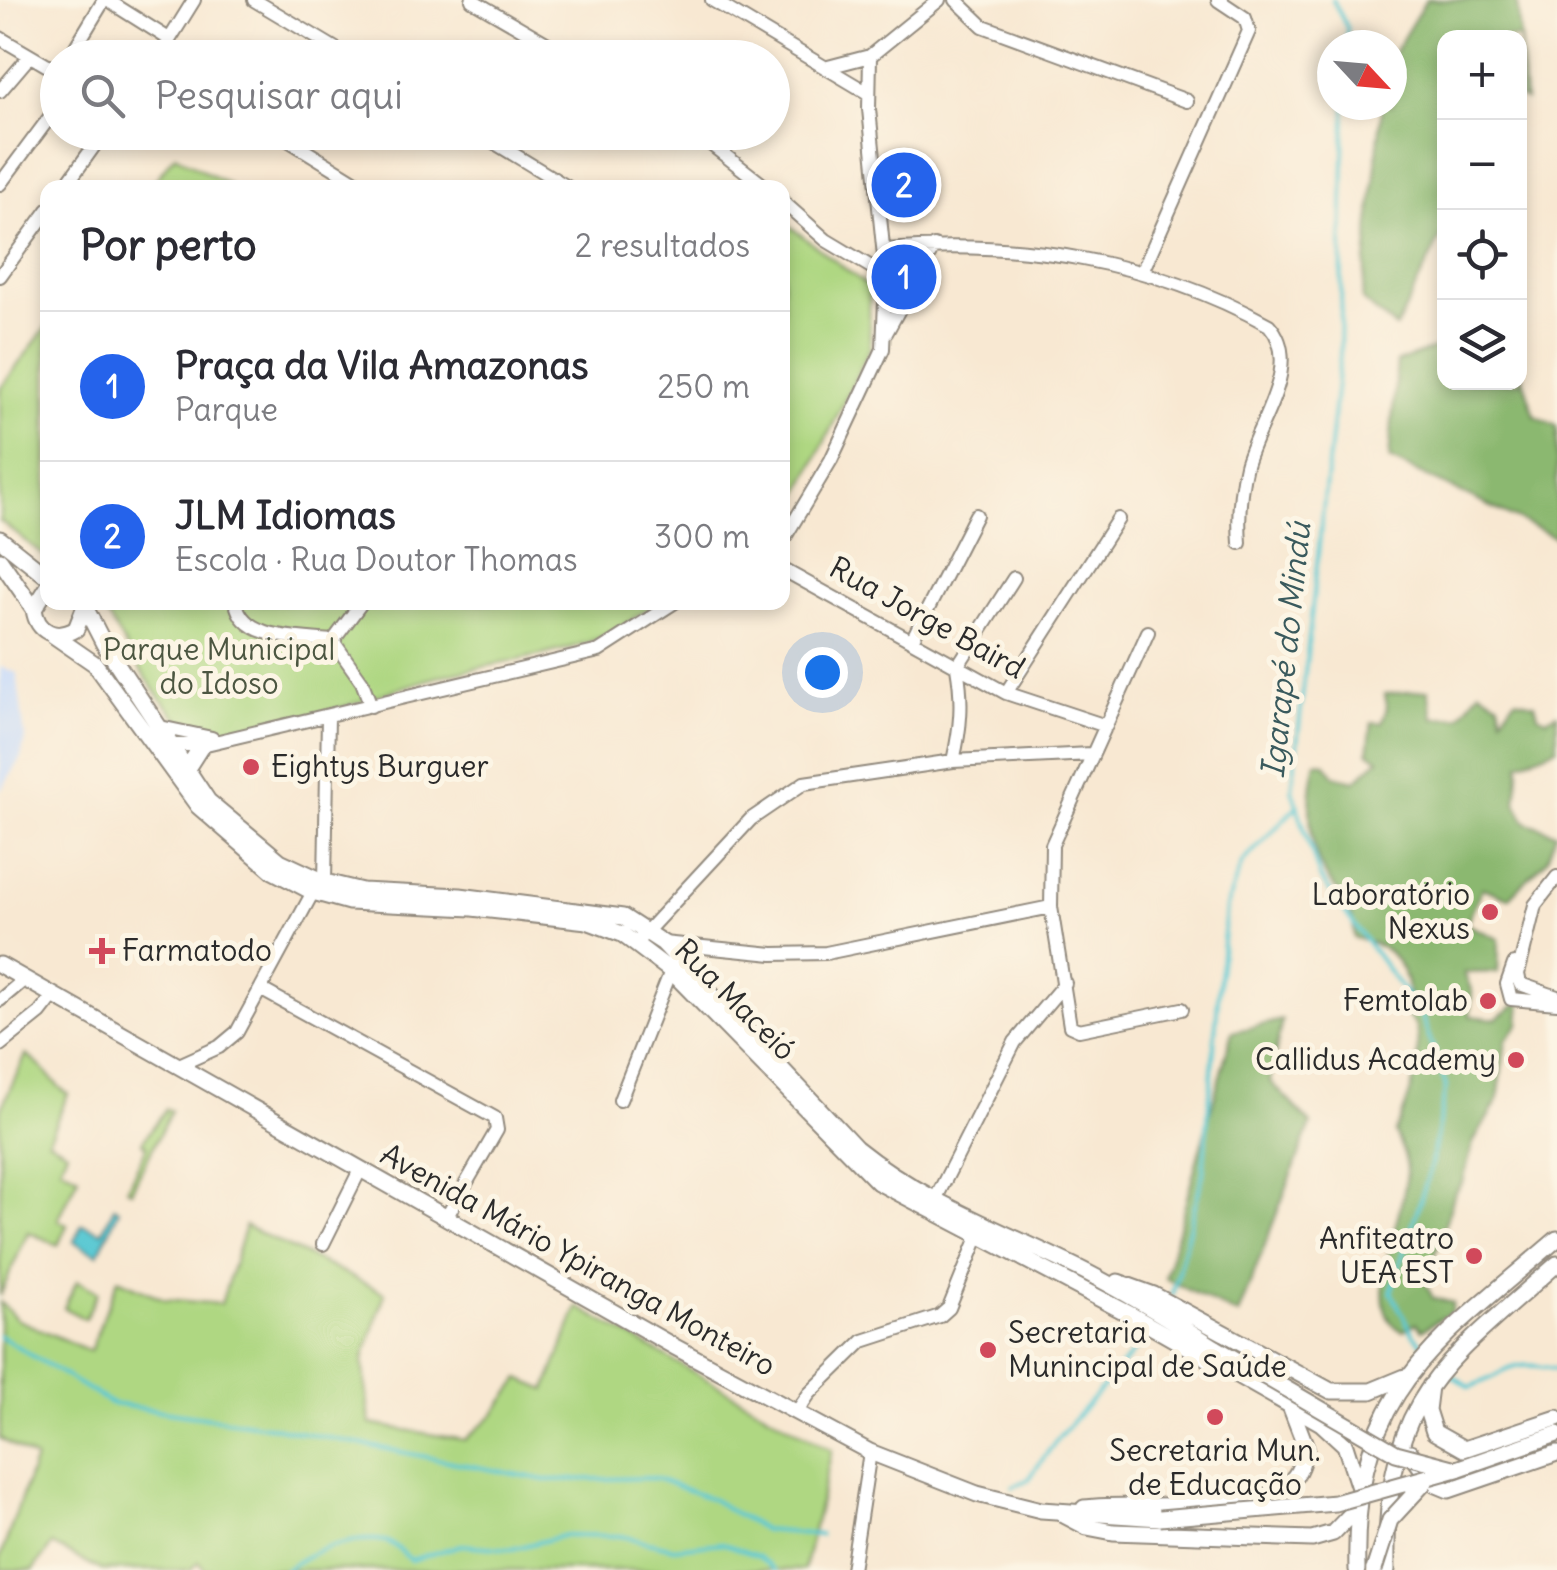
<!DOCTYPE html>
<html lang="pt">
<meta charset="utf-8">
<style>
body{margin:0;font-family:Delius,sans-serif;background:#f7f7f7;color:#2b2b33}
.controls{position:absolute;right:30px;top:30px;display:grid;overflow:hidden;border-radius:20px;box-shadow:0 5px 15px #0003}
.controls button{width:90px;height:90px;display:grid;place-items:center;padding:0;border:0;border-bottom:2px solid #e1e1e2;background:#fff;color:#2b2b33;font:50px sans-serif}
.compass{position:absolute;left:1317px;top:30px;width:90px;height:90px;border-radius:50%;background:#fff;box-shadow:0 5px 15px #0003;rotate:116deg}
.you{position:absolute;left:822px;top:672px;width:35px;height:35px;margin:-25px;border:8px solid #fff;border-radius:50%;background:#1a73e8;box-shadow:0 0 0 15px #1a73e833}
.badge{display:grid;place-items:center;width:65px;height:65px;border-radius:50%;background:#2563eb;color:#fff;font-size:32px;font-weight:700}
.pin{position:absolute;translate:-50% -50%;border:5px solid #fff;box-shadow:0 2px 10px #0006}
.list{margin:0;padding:0;list-style:none}
h2{display:flex;justify-content:space-between;align-items:center;height:130px;margin:0;padding:0 40px;font-size:42px}
h2 small{font-size:32px;font-weight:400;color:#7c7c81}
.list li{display:grid;grid-template-columns:65px 1fr auto;gap:30px;align-items:center;box-sizing:border-box;height:150px;padding:0 40px;border-top:2px solid #e1e1e2}
.list b{display:block;font-size:38px;white-space:nowrap}
.list p{margin:0;font-size:32px;white-space:nowrap;color:#7c7c81}
.list em{font-size:32px;font-style:normal;color:#7c7c81}
.icon{flex:none;width:55px;height:55px;fill:none;stroke:currentColor;stroke-width:2;stroke-linecap:round;stroke-linejoin:round}
.map{position:relative;flex:none;width:1557px;height:1570px;overflow:hidden}
.search{position:absolute;background:#fff;box-shadow:0 5px 15px #0003;left:40px;top:40px;width:750px;height:110px;display:flex;align-items:center;gap:25px;box-sizing:border-box;padding:0 35px;border-radius:55px;color:#7c7c81;font-size:38px}
.panel{position:absolute;background:#fff;box-shadow:0 5px 15px #0003;left:40px;top:180px;width:750px;height:430px;border-radius:20px}
.map>svg:first-child{display:block}
.built{fill:#c9dcf9}
.green{fill:#afd782;stroke:#6d8156;stroke-width:2.5}
.forest{fill:#8bb870;stroke:#5b724e;stroke-width:2.5}
.water{fill:#5cc9d3;stroke:#447a7f;stroke-width:2.5}
.lines{fill:none;stroke-linecap:round;stroke-linejoin:round}
.stream{stroke:#5cc9d3;stroke-width:4}
.minor-casing{stroke:#928a7e;stroke-width:16}
.major-casing{stroke:#928a7e;stroke-width:19}
.minor{stroke:#fff;stroke-width:12}
.major{stroke:#fff;stroke-width:15}
.major-bridge-casing{stroke:#928a7e;stroke-width:19;stroke-linecap:butt}
.major-bridge{stroke:#fff;stroke-width:15}
.poi-dot{fill:#d1495b;stroke:#fcf5e5;stroke-width:4}
.labels{text-anchor:middle;stroke-width:10;stroke-linejoin:round;paint-order:stroke}
.street-label{font-size:30px;fill:#2b2b2b;stroke:#fcf5e5}
.park-label{font-size:30px;fill:#4c5641;stroke:#fcf5e5}
.poi-label{font-size:30px;fill:#2b2b2b;stroke:#fcf5e5;text-anchor:end}
.water-label{font-size:32px;font-style:italic;fill:#3a5a5d;stroke:#fcf5e5}
</style>
<div class="map">
<svg width="1557" height="1570" viewBox="0 0 1557 1570">
<rect width="100%" height="100%" fill="#fcf5e5"/>
<filter id="ink" filterUnits="userSpaceOnUse"><feTurbulence type="fractalNoise" baseFrequency=".01" numOctaves="2"/><feDisplacementMap in="SourceGraphic" scale="20" xChannelSelector="R" yChannelSelector="G"/><feConvolveMatrix kernelMatrix="1 2 1 2 8 2 1 2 1" color-interpolation-filters="sRGB"/></filter>
<filter id="wash" filterUnits="userSpaceOnUse"><feTurbulence type="fractalNoise" baseFrequency=".0048" numOctaves="4" result="noise"/><feDisplacementMap in="SourceGraphic" scale="40" xChannelSelector="R" yChannelSelector="G"/><feGaussianBlur stdDeviation="2.25" result="paint"/><feColorMatrix in="noise" values="0 0 0 0 0 0 0 0 0 0 0 0 0 0 0 0 0 1.4 0 .05"/><feComposite in="paint" operator="in"/></filter>
<g filter="url(#wash)">
<rect width="100%" height="100%" fill="#f8e8d2"/>
<path class="built" d="M0,667L17,673L25,738L21,757L0,792Z"/>
<path class="green" d="M175,155L232,187H150Z
M783,221L869,287L870,348L783,527Z
M47,326V558L0,521V389Z
M101,603H657C640,613 623,628 605,636C554,657 494,663 441,676C378,691 250,752 189,726C166,716 113,628 101,603Z
M26,1055C45,1066 50,1082 68,1094L48,1140L67,1151L60,1167L79,1176L58,1220L67,1225L58,1245L28,1232L0,1296V1110Z
M166,1109L171,1111L131,1191L127,1188L147,1146L142,1142Z
M245,1226L385,1293L363,1361L370,1424L465,1440L493,1415L520,1379L546,1390L578,1307L832,1450L804,1570H205L198,1562L190,1570H102L52,1545L33,1570H0V1559L35,1459L0,1438V1302L18,1320L90,1351L118,1279L164,1299L221,1304Z
M77,1281L98,1292L85,1319L64,1308Z"/>
<path class="forest" d="M1426,0H1517L1525,100L1520,97V38H1444V230L1396,328L1362,300L1382,105H1392V56Z
M1444,345V382H1520V370L1535,416L1557,426V538L1389,459L1397,362Z
M1428,690L1433,718L1460,717L1480,690L1499,703L1502,717L1515,699L1535,703L1538,715L1546,719L1557,713V748L1520,763L1516,803L1526,822L1556,833L1547,859L1509,898L1482,888L1466,924L1499,939L1498,972L1464,973L1472,992L1470,1016L1496,1019L1521,1001L1519,1024L1506,1040L1498,1100L1473,1143L1463,1182L1455,1192L1432,1265L1423,1279L1433,1298L1453,1303L1451,1312L1422,1330L1416,1323L1403,1331C1356,1312 1408,1206 1407,1169C1407,1157 1399,1143 1395,1132C1409,1103 1423,1059 1416,1028C1415,1021 1410,1022 1408,1015C1406,1008 1409,999 1408,992C1406,961 1382,941 1354,938C1354,911 1348,902 1331,883C1306,853 1307,797 1316,762L1325,763L1335,776L1355,781L1379,759L1368,752L1372,722L1382,723L1387,708L1385,694Z
M1282,1020L1270,1081L1311,1124L1238,1315L1165,1278L1232,1032Z"/>
<path class="water" d="M114,1207L119,1210L98,1254L74,1242L82,1224L102,1232Z"/>
<g class="lines">
<path class="stream" d="M1333,0L1347,28L1346,45
M1345,105L1340,355L1292,790L1320,878L1422,1017L1446,1086L1430,1170L1391,1292L1413,1334L1428,1351
M1172,1295L1203,1174L1226,907L1242,863L1298,805
M0,1336L112,1404L268,1426L545,1480L655,1478L711,1499L764,1530L820,1535
M1448,1373L1470,1387C1510,1372 1510,1358 1557,1370
M1013,1487L1029,1479L1057,1439L1138,1347
M286,1570C308,1551 354,1535 385,1541C394,1543 403,1554 411,1560L461,1545L512,1549L566,1535L621,1536L674,1548L722,1543L757,1556L775,1570"/>
</g>
</g>
<g filter="url(#ink)">
<g class="lines">
<g class="minor-casing">
<path id="minor" d="M107,0L169,39
M254,0L351,58
M472,0L572,58
M712,0L868,93
M956,0L983,26L1187,101
M0,38L58,72
M69,58L104,0
M158,58L194,0
M828,67L870,56L939,0
M0,91L29,57
M275,132L366,188
M477,132L569,188
M695,132L767,188
M0,184L58,106
M64,188L104,132
M782,201L826,240L886,276
M885,250C1017,239 1152,260 1269,325C1304,364 1257,424 1246,465C1240,490 1238,517 1240,543
M1142,272L1249,31L1245,18L1218,0
M0,276L48,210
M886,333L934,246
M782,542L831,460L883,349L886,276L869,109L870,56
M782,569L1006,693L1106,726
M236,602C242,641 301,637 333,641L362,682L371,706
M1148,632L1052,845L1051,907L1070,1026L1079,1030L1182,1009
M913,638L976,515
M333,641L362,602
M1006,693L1118,519
M160,727L212,738
M169,745H202L599,651L675,602
M953,761C961,727 963,701 957,667L1014,578
M1557,877L1535,905L1518,974L1520,984L1557,997
M325,882L328,717
M636,943L751,819L804,783L953,761L1091,754
M663,943L773,954L826,953L1051,907
M1514,964L1507,984L1511,999L1557,1003
M262,990L495,1118L497,1130L446,1218
M0,1000L25,979
M0,1045L40,1013L54,995
M179,1065L219,1047L237,1032L313,892
M620,1100L671,971
M935,1200L1015,1042L1065,983
M323,1244L360,1170
M796,1413L809,1394L863,1341L940,1316L949,1308L978,1237
M852,1570L870,1452"/>
</g>
<g class="major-casing">
<path id="major" d="M0,539L48,577
M0,560L34,609
M48,587L34,609C37,632 56,641 76,629L85,606
M85,607L104,644L208,801L280,861L325,882L362,891L460,896L623,917L663,943L856,1148C924,1203 1006,1232 1084,1271C1129,1294 1173,1321 1216,1348
M53,635L95,664L198,806L273,871L313,892L349,902L472,908L587,921L622,934L671,971L878,1182L1133,1316L1321,1423L1345,1445L1359,1488
M186,770L202,745
M0,965L675,1347L870,1452L977,1494L1041,1510L1160,1518
M1118,1282L1154,1295L1331,1391H1371L1405,1377
M1430,1386L1427,1410L1434,1432L1464,1449L1557,1418
M1410,1452L1432,1483L1449,1490L1557,1453
M1457,1469L1557,1434
M1084,1508C1136,1501 1253,1517 1290,1482C1300,1473 1303,1459 1306,1447L1291,1408
M1064,1515L1087,1527L1113,1532L1312,1539L1333,1533L1356,1509
M1357,1570C1352,1391 1433,1346 1557,1239
M1387,1570C1384,1399 1438,1369 1557,1264"/>
</g>
<use href="#minor" class="minor"/>
<use href="#major" class="major"/>
<g class="major-bridge-casing">
<path id="major-bridge" d="M1216,1348L1396,1453L1453,1468
M1160,1518L1335,1503L1457,1469
M1374,1570L1390,1520L1425,1482"/>
</g>
<use href="#major-bridge" class="major-bridge"/>
</g>
</g>
<g class="poi-dot">
<circle cx="251" cy="767" r="10"/>
<circle cx="1490" cy="912" r="10"/>
<path d="M97 936h10v10h10v10h-10v10h-10v-10h-10v-10h10z"/>
<circle cx="1488" cy="1001" r="10"/>
<circle cx="1516" cy="1060" r="10"/>
<circle cx="1474" cy="1256" r="10"/>
<circle cx="988" cy="1350" r="10"/>
<circle cx="1215" cy="1417" r="10"/>
</g>
<g class="labels">
<g class="street-label">
<text transform="translate(927 618) rotate(29)" y="10">Rua Jorge Baird</text>
<text transform="translate(735 1000) rotate(45)" y="10">Rua Maceió</text>
<text transform="translate(578 1260) rotate(29)" y="10">Avenida Mário Ypiranga Monteiro</text>
</g>
<g class="park-label">
<text x="219" y="660">Parque Municipal<tspan x="219" dy="34">do Idoso</tspan></text>
</g>
<g class="poi-label">
<text x="271" y="777" text-anchor="start">Eightys Burguer</text>
<text x="1470" y="905">Laboratório<tspan x="1470" dy="34">Nexus</tspan></text>
<text x="122" y="961" text-anchor="start">Farmatodo</text>
<text x="1468" y="1011">Femtolab</text>
<text x="1496" y="1070">Callidus Academy</text>
<text x="1454" y="1249">Anfiteatro<tspan x="1454" dy="34">UEA EST</tspan></text>
<text x="1008" y="1343" text-anchor="start">Secretaria<tspan x="1008" dy="34">Munincipal de Saúde</tspan></text>
<text x="1215" y="1461" text-anchor="middle">Secretaria Mun.<tspan x="1215" dy="34">de Educação</tspan></text>
</g>
<g class="water-label">
<text transform="translate(1286 650) rotate(-84)" y="11">Igarapé do Mindú</text>
</g>
</g>
</svg>
<div class="controls">
<button>+</button>
<button>−</button>
<button><svg class="icon" aria-label="locate" viewBox="0 0 24 24"><circle cx="12" cy="12" r="6"/><path d="M12 2v4M12 18v4M2 12h4M18 12h4"/></svg></button>
<button><svg class="icon" aria-label="layers" viewBox="0 0 24 24"><path d="M12 4l9 5-9 5-9-5zM3 14l9 5 9-5"/></svg></button>
</div>
<svg class="compass" viewBox="-18 -18 36 36"><path d="M0-13l5 13h-10z" fill="#e53935"/><path d="M0 13l5-13h-10z" fill="#7c7c81"/></svg>
<div class="you"></div>
<div class="pin badge" style="left:904px;top:277px">1</div>
<div class="pin badge" style="left:904px;top:185px">2</div>
<div class="search"><svg class="icon" aria-label="search" viewBox="0 0 24 24"><circle cx="10" cy="10" r="6"/><path d="M15 15l6 6"/></svg>Pesquisar aqui</div>
<section class="panel">
<h2>Por perto<small>2 resultados</small></h2>
<ul class="list">
<li><span class="badge">1</span><div><b>Praça da Vila Amazonas</b><p>Parque</p></div><em>250 m</em></li>
<li><span class="badge">2</span><div><b>JLM Idiomas</b><p>Escola · Rua Doutor Thomas</p></div><em>300 m</em></li>
</ul>
</section>
</div>
